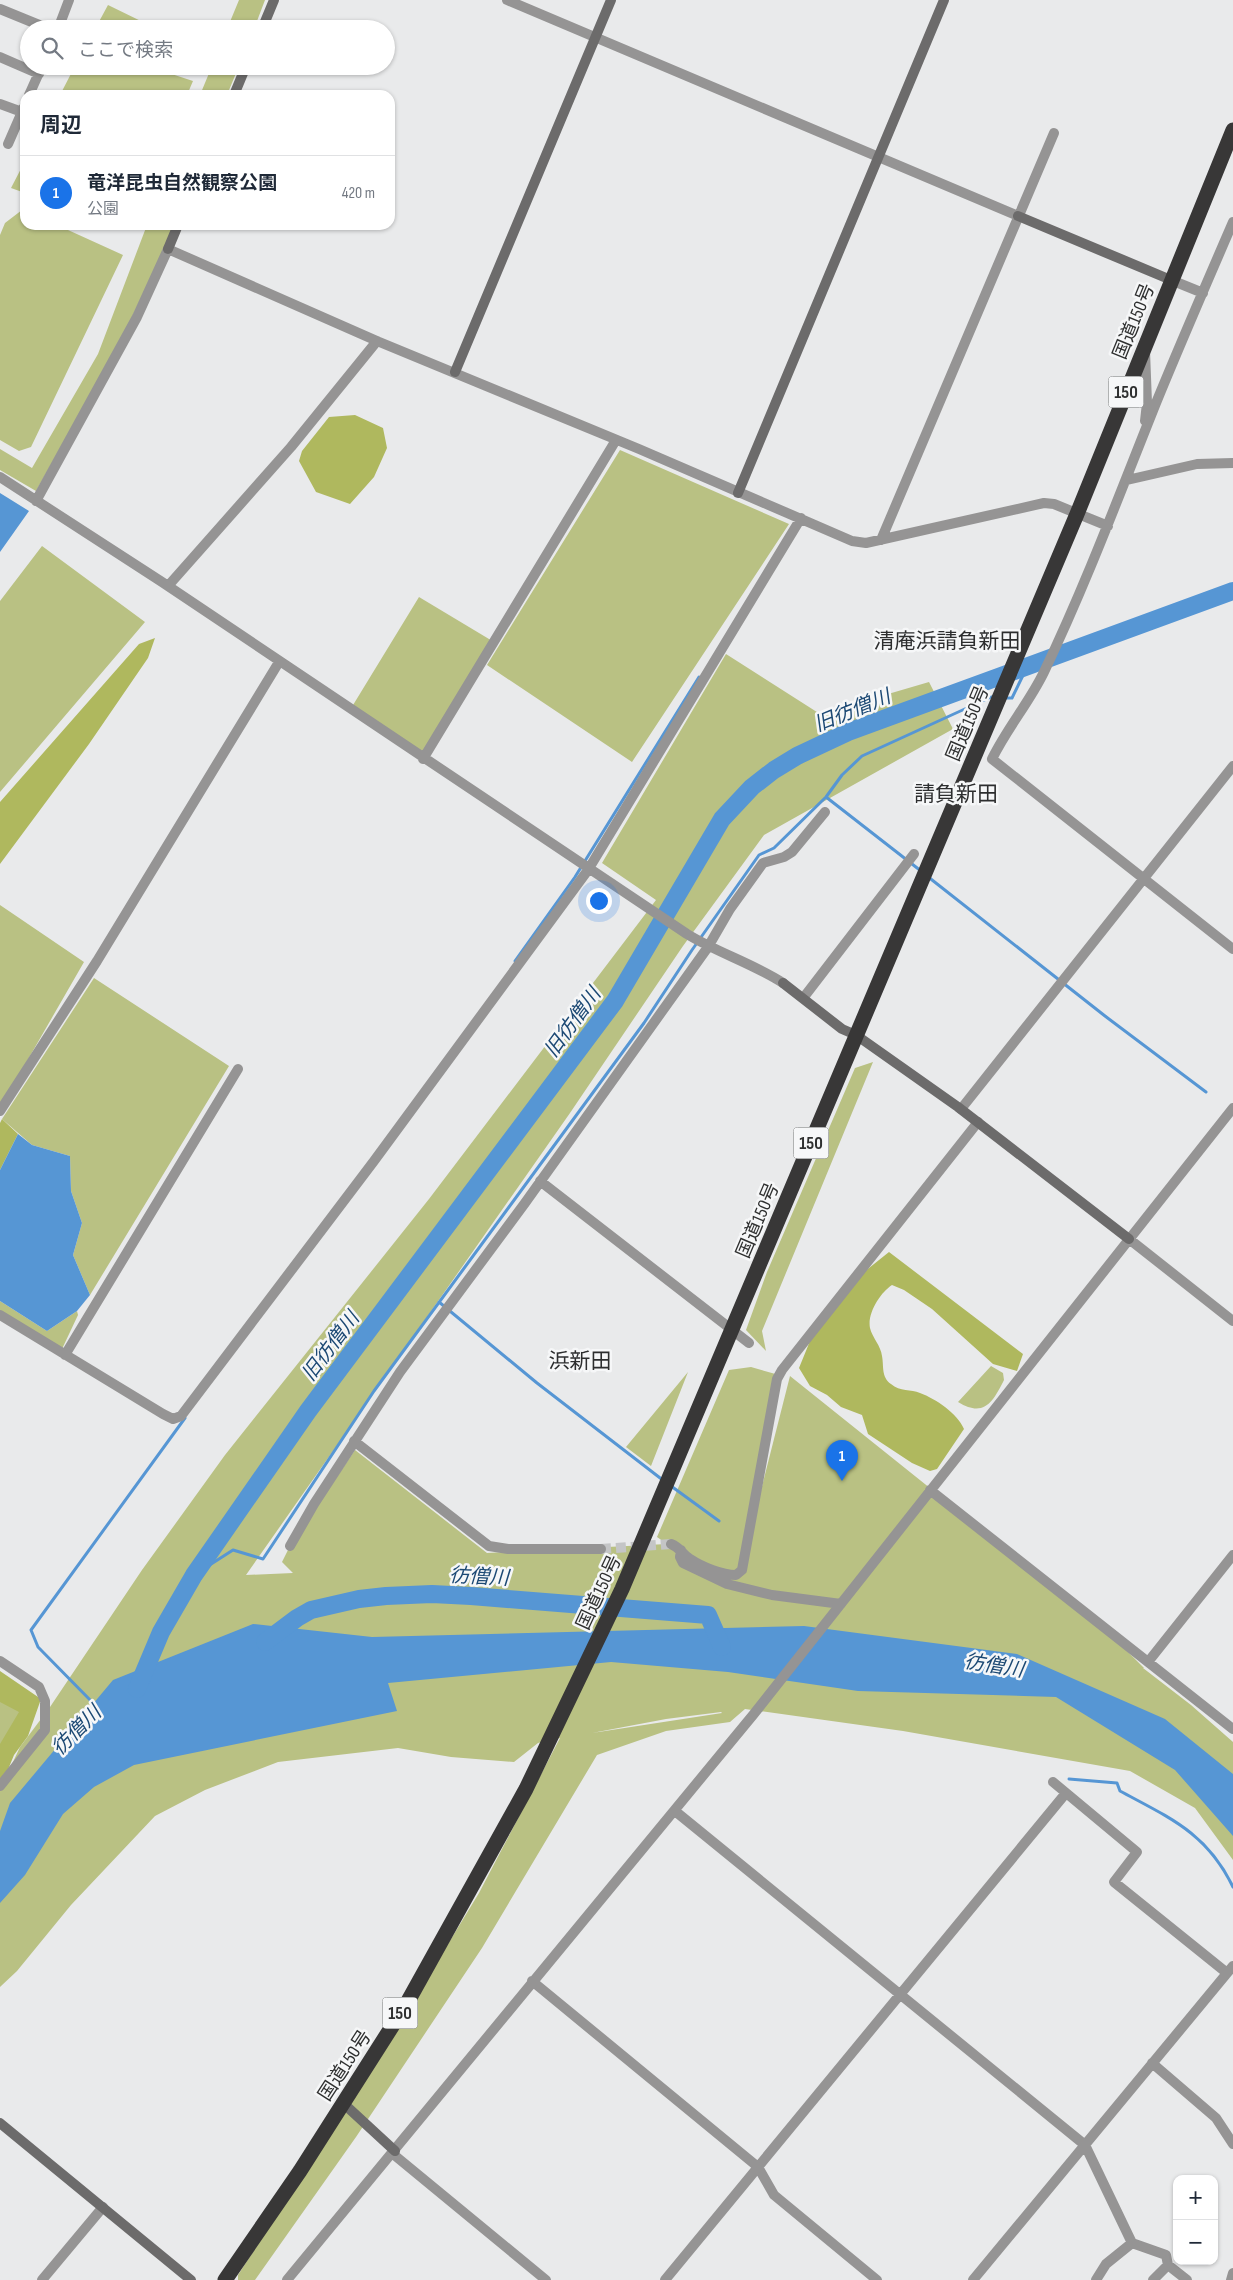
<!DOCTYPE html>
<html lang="ja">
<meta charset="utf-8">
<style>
body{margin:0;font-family:"Sofia Sans Condensed","Noto Sans JP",sans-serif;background:#f6f6f7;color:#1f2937}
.controls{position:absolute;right:15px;bottom:15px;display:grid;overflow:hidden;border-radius:10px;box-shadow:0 1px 4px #0004}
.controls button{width:45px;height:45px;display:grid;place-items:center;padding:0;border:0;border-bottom:1px solid #e0e1e3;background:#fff;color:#1f2937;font:25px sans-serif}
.you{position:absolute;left:598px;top:900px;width:18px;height:18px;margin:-12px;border:4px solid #fff;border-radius:50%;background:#1a73e8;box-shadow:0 0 0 8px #1a73e833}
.badge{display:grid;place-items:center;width:32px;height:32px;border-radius:50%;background:#1a73e8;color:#fff;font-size:16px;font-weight:700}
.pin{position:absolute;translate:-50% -41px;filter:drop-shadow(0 1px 2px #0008)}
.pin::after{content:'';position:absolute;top:26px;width:18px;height:15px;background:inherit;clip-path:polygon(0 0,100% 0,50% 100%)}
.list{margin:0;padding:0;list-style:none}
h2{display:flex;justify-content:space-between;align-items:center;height:65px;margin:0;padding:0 20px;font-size:21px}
h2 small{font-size:16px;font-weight:400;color:#747a83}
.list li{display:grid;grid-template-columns:32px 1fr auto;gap:15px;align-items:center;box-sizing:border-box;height:75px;padding:0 20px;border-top:1px solid #e0e1e3}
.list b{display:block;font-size:19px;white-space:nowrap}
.list p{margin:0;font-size:16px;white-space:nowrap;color:#747a83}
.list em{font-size:16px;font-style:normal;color:#747a83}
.icon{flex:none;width:28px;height:28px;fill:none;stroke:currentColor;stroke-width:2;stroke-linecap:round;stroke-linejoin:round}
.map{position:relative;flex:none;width:1233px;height:2280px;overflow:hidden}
.search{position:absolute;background:#fff;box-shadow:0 1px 4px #0004;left:20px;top:20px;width:375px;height:55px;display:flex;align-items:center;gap:12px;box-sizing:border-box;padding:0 18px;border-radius:28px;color:#747a83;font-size:19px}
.panel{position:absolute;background:#fff;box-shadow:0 1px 4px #0004;left:20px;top:90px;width:375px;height:140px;border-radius:15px}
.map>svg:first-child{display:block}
.green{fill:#b9c183;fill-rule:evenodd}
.forest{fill:#afb85e}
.water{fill:#5696d4}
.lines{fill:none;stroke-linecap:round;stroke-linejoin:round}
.stream{stroke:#5696d4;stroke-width:3}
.river{stroke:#5696d4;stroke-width:18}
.street-tunnel{stroke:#c4c5c6;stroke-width:10;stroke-dasharray:10 5;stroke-linecap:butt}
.street{stroke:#959494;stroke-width:10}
.secondary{stroke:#6c6b6b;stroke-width:10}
.highway{stroke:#383737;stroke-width:15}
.labels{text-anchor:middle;stroke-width:5;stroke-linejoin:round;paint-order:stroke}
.shield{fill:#f6f7f8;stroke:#6b6c6c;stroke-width:1}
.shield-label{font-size:18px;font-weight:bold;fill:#2f3030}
.street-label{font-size:19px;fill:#2f3030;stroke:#f6f7f8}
.water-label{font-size:20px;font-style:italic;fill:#1c4974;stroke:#f6f7f8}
.quarter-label{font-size:21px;fill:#2d2e2f;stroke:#f6f7f8}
</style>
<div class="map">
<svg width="1233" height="2280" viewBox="0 0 1233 2280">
<rect width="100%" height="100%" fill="#e9eaeb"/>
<path class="green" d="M239,0H265L254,29H227Z
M108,5L149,25V29H95Z
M75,66H147L193,81L187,95H60Z
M212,66H239L227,95H200Z
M25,161V193L11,188Z
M22,210L25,211V225H57L123,255L31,447L19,451L0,440V235L5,223Z
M147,225H176L119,344L36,491L0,470V449L32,468L98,354Z
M620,450L789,524L632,762L487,665Z
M42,546L145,622L0,792V601Z
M419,597L494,642L423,759L350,710Z
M726,654L820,714L929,682L953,729L764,835L683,946L570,1113L246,1575L293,1573L282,1562L290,1546L355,1450L487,1553L667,1544L657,1537L729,1370L751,1367L779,1375L740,1573L790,1376L1101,1625L1144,1668H1143L1191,1705L1233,1742V1860L1195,1808L1130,1771L903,1731L745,1709L730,1722L666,1731L597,1755L482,1948L356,2137L255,2280H238V2275L378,2059L479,1893L560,1738L538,1743L514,1762L451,1757L398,1748L278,1762L205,1790L155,1816L71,1905L17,1971L0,1987V1790L20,1747L50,1707L142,1570L225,1455L429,1199L656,900L602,863ZM721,1712L722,1713L592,1733L666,1719Z
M0,905L84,962L0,1108Z
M94,978L229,1066L90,1295L73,1255L82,1223L71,1191L70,1156L32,1145L2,1119Z
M873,1062L762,1331L766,1351L746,1330L767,1272L855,1068Z
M0,1301L47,1331L77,1311L78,1315L62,1349L0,1313Z
M991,1366L1003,1373L1004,1380C993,1402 984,1418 958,1402Z
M688,1372L651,1466L626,1447Z
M0,1675L38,1701L0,1750Z"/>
<path class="forest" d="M355,415L383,428L387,448L374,477L350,504L316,492L299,461L302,451L329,417Z
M155,638L148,658L89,744L0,864V802L139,644Z
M2,1119L18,1134L0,1170V1123Z
M889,1252L1023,1354L1017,1371L993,1364L932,1309L904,1290L892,1285C881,1292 867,1313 870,1328C872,1337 881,1346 882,1356C884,1366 881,1377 891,1384C900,1392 911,1389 920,1393C936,1399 957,1413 964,1429L937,1469L930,1471L912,1463L868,1434L862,1415L841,1407L827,1395L810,1386L799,1368L810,1341L854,1280Z
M0,1671L41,1699L28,1736L14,1755L0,1789V1744L19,1712L0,1702Z"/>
<path class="water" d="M0,493L29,511L0,552Z
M18,1134L32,1145L70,1156L71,1191L82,1223L73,1255L90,1295L77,1311L47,1331L0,1301V1170Z
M253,1624L372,1637L804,1626L1017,1654L1165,1719L1233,1774V1836L1175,1770L1056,1697L858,1691L728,1672L611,1662L388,1683L397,1711L134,1765L94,1787L63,1814L25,1875L0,1903V1831L10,1803L113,1680Z"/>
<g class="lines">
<path class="stream" d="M1004,698H1012L1028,665
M826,797L921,871
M927,876L1105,1016L1206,1092
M515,961L575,877L699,677
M439,1302L537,1383L664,1481
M671,1486L719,1521
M194,1575L233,1550L263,1559L374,1391L644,1023L692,950L759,855L774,848L826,797L842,775L862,756L991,697H995
M96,1706L38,1647L31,1630L185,1418
M1069,1779L1117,1783L1120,1791C1170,1818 1207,1833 1233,1887"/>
<path class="river" d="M265,1642L297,1618L311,1610L359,1599L386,1596L432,1594L471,1596L708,1615L722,1647
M137,1689L161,1632L194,1575L308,1411L615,1001L722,819L752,787L774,770L797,756L848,732L1233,591"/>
<path class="street-tunnel" d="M601,1549L671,1544"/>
<path class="street" d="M507,0L1018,216
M0,9L49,29
M58,29L69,0
M0,57L39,74
M29,95L42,66
M0,104L22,112
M8,144L25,105
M1233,222C1207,282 1181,342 1156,403C1120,493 1086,584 1044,672C1029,703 1007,728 992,759L1233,949
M1171,280L1203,293
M1145,421L1147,403L1145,351
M0,477L162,582L687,934C718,953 752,963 783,983
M1127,480L1197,464L1233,463
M36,501L137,317L168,249L377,341L639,449L852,541L866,543L1044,503L1054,504L1108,526
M881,540L1054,133
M168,586L291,447L377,341
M423,759L616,440
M804,997L914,854
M961,1109L1233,766
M0,1111L97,961L279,662
M540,1181L749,1343
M1129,1239L1233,1321
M0,1315L163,1414L173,1419L181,1416L374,1161L588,870L801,518
M65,1355L238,1069
M354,1441L489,1546L508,1549H601
M930,1490L1233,1729
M671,1544C681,1548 682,1554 690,1559C702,1567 722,1575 736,1575L742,1570L777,1379L782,1370L978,1122
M290,1546L314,1504L400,1372L525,1203L708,947L730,909L763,863L784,857L792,852L825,812
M681,1550L680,1557L683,1563L727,1584L772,1595L841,1604
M0,1661L39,1687L45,1701V1730L0,1786
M1148,1662L1233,1555
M1053,1782L1137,1852L1114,1882L1227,1973
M675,1811L1085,2145L1132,2243L1166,2255L1168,2265L1187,2280
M532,1981L758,2167L774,2195L877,2280
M1152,2063L1216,2118L1233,2144
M393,2154L546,2280
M42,2280L103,2207
M287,2280L753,1715L1233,1108
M665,2280L1066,1793
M973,2280L1233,1966
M1096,2280L1106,2264L1132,2243
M1153,2280L1168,2265
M1231,2280L1233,2273"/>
<path class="secondary" d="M262,29L274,0
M234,95L246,66
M1018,216L1171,280
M168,249L178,225
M455,372L611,0
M738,493L944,0
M783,983L842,1029L856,1035L958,1107L1129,1239
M343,2103L395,2151
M0,2123L191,2280"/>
<path class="highway" d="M225,2280L300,2171L407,2003L526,1789L622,1589L1077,514L1233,130"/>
</g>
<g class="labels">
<g class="shield">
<rect x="1108.5" y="376.5" width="35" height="31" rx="4"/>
<rect x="793.5" y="1127.5" width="35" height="31" rx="4"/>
<rect x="382.5" y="1997.5" width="35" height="31" rx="4"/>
</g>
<g class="shield-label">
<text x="1126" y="398">150</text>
<text x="811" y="1149">150</text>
<text x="400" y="2019">150</text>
</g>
<g class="street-label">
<text transform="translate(1133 321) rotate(-68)" y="7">国道150号</text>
<text transform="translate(967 723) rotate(-67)" y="7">国道150号</text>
<text transform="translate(757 1220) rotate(-67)" y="7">国道150号</text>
<text transform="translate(598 1592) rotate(-65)" y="7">国道150号</text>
<text transform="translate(344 2065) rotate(-57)" y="7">国道150号</text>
</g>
<g class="water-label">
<text transform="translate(852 710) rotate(-22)" y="7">旧彷僧川</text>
<text transform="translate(572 1022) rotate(-54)" y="7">旧彷僧川</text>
<text transform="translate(330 1346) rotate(-53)" y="7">旧彷僧川</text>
<text transform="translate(479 1576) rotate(3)" y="7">彷僧川</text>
<text transform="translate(994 1665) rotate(9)" y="7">彷僧川</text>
<text transform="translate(76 1730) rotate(-45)" y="7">彷僧川</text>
</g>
<g class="quarter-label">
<text x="947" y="648">清庵浜請負新田</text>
<text x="956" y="801">請負新田</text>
<text x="580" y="1368">浜新田</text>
</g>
</g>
</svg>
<div class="controls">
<button>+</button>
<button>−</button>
</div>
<div class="you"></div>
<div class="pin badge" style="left:842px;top:1481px">1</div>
<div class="search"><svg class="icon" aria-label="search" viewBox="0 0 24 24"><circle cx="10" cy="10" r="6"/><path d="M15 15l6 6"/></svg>ここで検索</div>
<section class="panel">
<h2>周辺<small></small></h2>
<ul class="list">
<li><span class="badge">1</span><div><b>竜洋昆虫自然観察公園</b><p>公園</p></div><em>420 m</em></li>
</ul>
</section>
</div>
